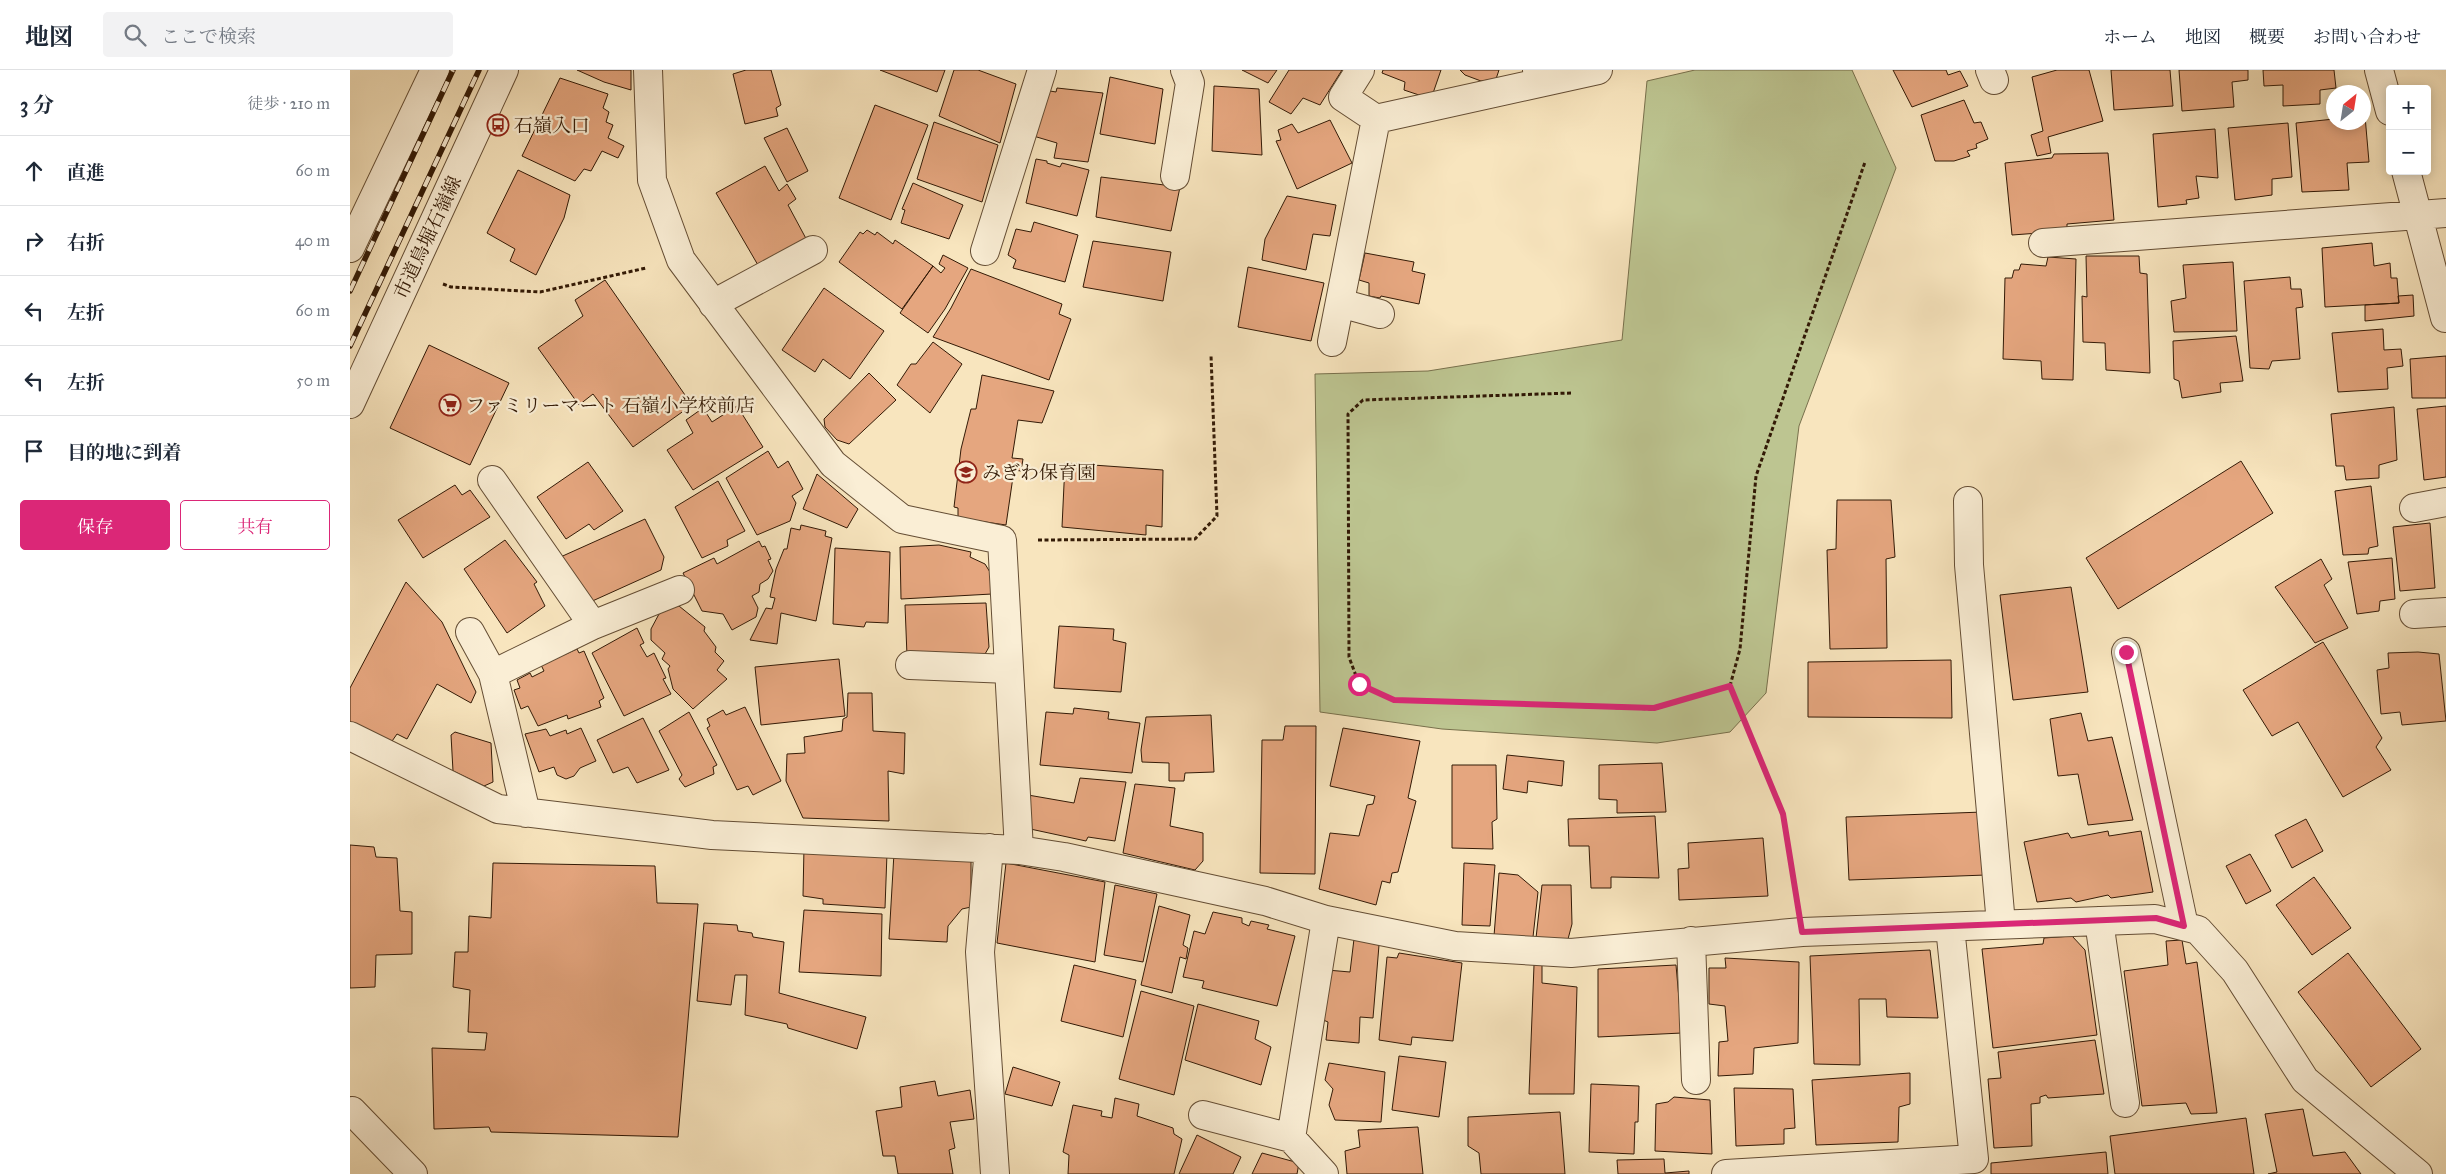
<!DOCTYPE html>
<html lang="ja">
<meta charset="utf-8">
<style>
body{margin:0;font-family:"IM FELL Great Primer","Noto Serif JP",serif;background:#f2f2f3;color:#1f2937}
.controls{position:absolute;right:15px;top:15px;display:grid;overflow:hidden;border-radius:5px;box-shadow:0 2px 12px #0003}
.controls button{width:45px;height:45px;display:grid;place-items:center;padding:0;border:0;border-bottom:1px solid #e0e1e3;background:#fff;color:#1f2937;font:25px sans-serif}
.compass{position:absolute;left:1976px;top:15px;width:45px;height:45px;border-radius:50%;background:#fff;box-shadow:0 2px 12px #0003;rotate:30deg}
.stop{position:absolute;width:15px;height:15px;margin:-11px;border:4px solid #db2777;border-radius:50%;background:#fff}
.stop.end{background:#db2777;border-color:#fff;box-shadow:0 1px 5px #0008}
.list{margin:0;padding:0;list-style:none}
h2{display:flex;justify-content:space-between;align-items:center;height:65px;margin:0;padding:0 20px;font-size:21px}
h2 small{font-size:16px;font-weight:400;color:#747a83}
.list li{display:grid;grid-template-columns:32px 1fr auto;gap:15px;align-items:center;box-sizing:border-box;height:70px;padding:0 20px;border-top:1px solid #e0e1e3}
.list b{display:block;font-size:19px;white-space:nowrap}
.list em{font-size:16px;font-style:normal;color:#747a83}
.actions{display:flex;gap:10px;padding:15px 20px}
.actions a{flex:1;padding:11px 0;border:1px solid #db2777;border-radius:5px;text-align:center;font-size:18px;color:#db2777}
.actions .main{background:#db2777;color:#fff}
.icon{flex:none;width:28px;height:28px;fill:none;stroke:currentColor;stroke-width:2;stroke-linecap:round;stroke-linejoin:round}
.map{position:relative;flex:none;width:2096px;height:1104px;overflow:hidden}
header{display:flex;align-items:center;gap:30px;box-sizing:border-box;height:70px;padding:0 25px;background:#fff;border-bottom:1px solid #e0e1e3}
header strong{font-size:24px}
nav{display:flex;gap:28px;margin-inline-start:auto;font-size:18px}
.search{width:350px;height:45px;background:#f2f2f3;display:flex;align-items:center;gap:12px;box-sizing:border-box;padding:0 18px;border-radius:5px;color:#747a83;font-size:19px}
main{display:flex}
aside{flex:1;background:#fff}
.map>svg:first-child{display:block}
.green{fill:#bdc591;stroke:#78704c}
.building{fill:#e5a67f;stroke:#331a06}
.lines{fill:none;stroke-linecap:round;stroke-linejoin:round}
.minor-casing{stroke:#644d34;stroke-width:30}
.tertiary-casing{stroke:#644d34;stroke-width:30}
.path{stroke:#331a06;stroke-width:3;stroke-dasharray:4 2.5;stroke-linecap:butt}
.minor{stroke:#faeed5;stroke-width:28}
.tertiary{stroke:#faeed5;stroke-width:28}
.rail-casing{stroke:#331a06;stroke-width:5.5}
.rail{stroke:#faeed5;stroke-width:4;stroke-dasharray:11;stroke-linecap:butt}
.route{stroke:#db2777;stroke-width:6}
.labels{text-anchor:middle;stroke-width:4.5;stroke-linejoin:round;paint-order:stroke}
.poi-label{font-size:19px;fill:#331a06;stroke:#faeed5;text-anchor:start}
.street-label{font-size:19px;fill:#331a06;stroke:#faeed5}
</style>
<header>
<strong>地図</strong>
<div class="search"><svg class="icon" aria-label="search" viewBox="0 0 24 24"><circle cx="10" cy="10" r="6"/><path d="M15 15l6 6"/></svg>ここで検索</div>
<nav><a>ホーム</a><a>地図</a><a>概要</a><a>お問い合わせ</a></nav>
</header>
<main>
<aside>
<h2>3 分<small>徒歩 · 210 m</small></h2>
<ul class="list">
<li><svg class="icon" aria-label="ahead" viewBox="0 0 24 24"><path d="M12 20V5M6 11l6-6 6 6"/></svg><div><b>直進</b></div><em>60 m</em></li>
<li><svg class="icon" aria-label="right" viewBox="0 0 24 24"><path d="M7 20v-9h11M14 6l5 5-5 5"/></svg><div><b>右折</b></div><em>40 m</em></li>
<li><svg class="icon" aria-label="left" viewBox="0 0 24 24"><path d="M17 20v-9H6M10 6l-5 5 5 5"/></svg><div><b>左折</b></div><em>60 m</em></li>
<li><svg class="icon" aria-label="left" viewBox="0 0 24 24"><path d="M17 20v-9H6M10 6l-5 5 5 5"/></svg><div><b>左折</b></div><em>50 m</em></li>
<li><svg class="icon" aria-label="arrive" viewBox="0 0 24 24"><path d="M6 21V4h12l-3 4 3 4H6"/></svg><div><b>目的地に到着</b></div></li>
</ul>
<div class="actions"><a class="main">保存</a><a>共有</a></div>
</aside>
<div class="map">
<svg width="2096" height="1104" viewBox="0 0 2096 1104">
<rect width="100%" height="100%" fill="#f8e5be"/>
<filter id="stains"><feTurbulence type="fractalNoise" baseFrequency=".004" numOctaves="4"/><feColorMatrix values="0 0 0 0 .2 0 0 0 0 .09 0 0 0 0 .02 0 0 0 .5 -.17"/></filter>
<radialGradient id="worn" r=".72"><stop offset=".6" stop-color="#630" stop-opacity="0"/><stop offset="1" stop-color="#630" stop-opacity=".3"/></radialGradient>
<path class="green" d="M1345,0H1502L1546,98L1449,356L1416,623L1380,662L1307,673L1092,659L970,642L965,304L1078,301L1272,270L1297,11Z"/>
<path class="building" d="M227,0H281V20L254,12Z
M396,0H421L431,35L426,38L428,46L395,54L383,4Z
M530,0H595L587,22Z
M604,0H628L666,14L650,73L589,46Z
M892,0H927L918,13Z
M939,0H992L970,35L953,28L941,44L919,32Z
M1033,0H1091L1081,29L1054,20L1055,12L1032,3Z
M1110,0H1149L1146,9L1131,11L1115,5Z
M1543,0H1596L1598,5L1610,1L1618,16L1562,37Z
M1707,0H1739L1753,51L1698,67L1701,83L1687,86L1681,65L1693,61L1682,7Z
M1761,0H1820L1823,36L1764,40Z
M1829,0H1898V10L1882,12L1884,37L1832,41Z
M1913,0H1984L1986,18L1970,20V34L1933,36V15L1914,16Z
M760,7L813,19L805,74L750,64Z
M210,8L258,24L253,38L259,42L256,52L263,55L258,68L274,76L268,88L252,81L241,101L234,99L225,111L172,86Z
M864,16L909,19L912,85L862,81Z
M707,18L753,23L738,92L704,88L707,73L680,65L700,21L706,22Z
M1614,30L1624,53L1631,52L1638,69L1626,74L1627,78L1617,81L1620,86L1604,91H1585L1571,45Z
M525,35L578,55L541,150L489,128Z
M2015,46L2019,92L1997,93L1999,120L1952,122L1946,53L1984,49V52H2014Z
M980,50L1002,93L947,119L926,71L931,70L928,60L942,54L948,63Z
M584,52L648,75L632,132L567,109Z
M1938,53L1942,107L1922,109V125L1885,130L1878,58Z
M437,58L458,101L437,112L414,68Z
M1865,59L1868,108L1846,106L1849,128L1836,130L1837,134L1808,137L1803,64Z
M1758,83L1764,150L1717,154V161L1662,165L1655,93L1702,88L1704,84Z
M686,89L697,91V93L710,97L712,93L739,100L727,146L676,133Z
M415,96L429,121L437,114L446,129L438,135L460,176L412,202L366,123Z
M168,100L220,125L214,148L186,205L160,191L165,179L137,163Z
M751,107L830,117L821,161L746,147Z
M563,113L613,135L599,169L551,153L555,140L552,139Z
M937,126L986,135L980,166L963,164L956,200L912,190L915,169Z
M684,152L728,165L715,212L663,198L666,190L658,185L666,159L681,162Z
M517,160L525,165L527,162L543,174L545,170L583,196L552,239L489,192L510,162L513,164Z
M743,171L821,182L813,231L733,217Z
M2022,173L2024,196L2040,193L2041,208H2047L2049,233L1975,237L1972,178Z
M1015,183L1064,192L1062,201L1075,204L1069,234L1031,226L1030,228L1019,226V213L1009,210Z
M593,185L618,198L595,239L578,263L550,243L583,196L591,203L595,198L589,194Z
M1736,186H1789L1790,203L1797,204L1800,303L1756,300L1755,273L1733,272L1732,226L1737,227Z
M1698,187L1726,189L1723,310L1692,309L1691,291L1653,289L1655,208H1662L1664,200H1669L1671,194L1696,196Z
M1883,192L1887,261L1824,262L1821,231L1836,228L1833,195Z
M898,197L974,213L961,271L888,257Z
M621,199L712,234L709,244L721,249L699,310L583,267L601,238Z
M1940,207L1941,219H1951L1953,237L1946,238L1950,289L1922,291L1919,299L1900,298L1894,211Z
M255,210L342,335L283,377L243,324L229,335L188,278L233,246L225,230Z
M474,218L534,261L500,309L473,289L465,302L432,280Z
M2063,225L2064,246L2015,251V235L2049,233L2048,226Z
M2033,259L2034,280L2051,279L2053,296L2037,298L2038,319L1988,322L1982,263Z
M1886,266L1893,311L1870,313L1871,322L1832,328L1829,311L1824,309L1823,271Z
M583,272L612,294L580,343L547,315L561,294H566Z
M79,275L159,313L120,395L40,358Z
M2096,286V328H2062L2060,289Z
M519,303L546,330L499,374L487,370L475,357L474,349Z
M632,305L704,321L692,353L668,350L662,388L673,389L671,401L664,400L656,455L608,448V438L604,437L611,379L621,339H626Z
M387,336L413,377L343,420L317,380L343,363L336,350L353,338L362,352Z
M2096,336V407L2074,410L2067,339Z
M2044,337L2047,390L2029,395V408L1996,410L1994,396H1986L1981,344Z
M418,381L428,398L438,391L453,419L442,426L446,433L440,451L407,465L376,408Z
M1891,391L1923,443L1768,539L1736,488Z
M238,392L273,441L244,460L239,454L216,469L187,427Z
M715,393L813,400L812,457L796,455V465L712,457Z
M467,404L508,439L497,458L453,439Z
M368,411L395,461L377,470L378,476L352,488L325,437Z
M105,415L112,425L120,420L140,447L73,488L48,450Z
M2021,416L2028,476L2019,478L2018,484L1993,485L1985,421Z
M1487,430H1541L1545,487L1536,489L1537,578L1480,579L1477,480L1486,479Z
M295,449L314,487L311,500L238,533L206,489Z
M2080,453L2085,518L2050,521L2043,457Z
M451,455L476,461L475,466L482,468L466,551L431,543L427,574L400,570L416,538L422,539L425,528L420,527L426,499L434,479H437L441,458L450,460Z
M155,470L187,512L184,514L195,536L157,563L114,499Z
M409,471L412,477L415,476L421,489L418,490L423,501L418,509L410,514L409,522L402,526L408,538L406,547L382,560L373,544L352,541L333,503L364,488L367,494Z
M589,475L621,482L620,487L635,494L643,507L642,524L551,529L550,477Z
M485,478L540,482L538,553L516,552L514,557L483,554Z
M2042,488L2045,529L2030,531L2029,541L2007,544L1998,492Z
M1971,489L1982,509L1974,515L1998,558L1965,573L1925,517Z
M56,512L92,552L126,622L121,633L87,614L57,669L47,664L40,674L0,652V618Z
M1721,517L1738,622L1663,630L1650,525Z
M636,533L639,577L635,584L557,586L555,535Z
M329,536L355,557L354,561L366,577L365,582L374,591L367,600L377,609L343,639L323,619L318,599L320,596L312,589L315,583L301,570V559L309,544L316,539Z
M709,556L764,559L763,570L776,573L771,622L704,618Z
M287,558L294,573L290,575L297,587L304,583L316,608L313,609L321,624L274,646L242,583Z
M1973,572L2032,668L2026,677L2041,700L1993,727L1948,652L1922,666L1893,620Z
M227,579L229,583L234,581L254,628L249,631L251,637L218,649L217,645L188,656L178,636L171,639L164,620L170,618L167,610L180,603L182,607L194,601L191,595Z
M2068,582L2089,584L2096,651L2052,655L2050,642L2031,644L2027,600L2039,598L2038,583Z
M489,589L495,646L411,655L405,597Z
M1601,590L1602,648L1458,647V592Z
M498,623H522L523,661L555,663L554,704L538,701L539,751L453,748L436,711L437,684L455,683L454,667L492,661L493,649L497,647Z
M395,637L431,711L403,725L398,716L387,720L357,658L360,656L357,649L373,640L376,645Z
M724,638L759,642L758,649L790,653L782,703L690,695L696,642L723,644Z
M339,642L367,695L363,697L364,704L335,717L329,709L332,705L309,661Z
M1731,643L1738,671L1762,667L1783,750L1738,755L1728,704L1708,706L1700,649Z
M861,645L864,702L835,703L834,711H819V693L792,692L791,680L796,647Z
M293,648L319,700L287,713L278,697L263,703L247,670Z
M935,656H966L965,804L910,803L912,670H933Z
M231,658L246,691L230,698L224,706L216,709L207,705L204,697L189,702L175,664L196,659L200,666L216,660L217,664Z
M993,658L1070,671L1058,728L1066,731L1048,802L1042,803L1040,813L1032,811L1026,835L969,819L980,763L1009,766L1017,735L1023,734L1025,726L980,716Z
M105,662L141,673L143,712L134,716L103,701L101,665Z
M1157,685L1214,691L1212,716L1178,711L1177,723L1153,719Z
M1312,693L1316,742L1267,743V730L1249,729V695Z
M1102,695H1146L1147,749L1142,752L1143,779L1102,778Z
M730,708L776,712L765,771L738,767L736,771L671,757L678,725L724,733Z
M785,714L825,718L820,756L853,763V791L845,800L773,783Z
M1633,742L1636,805L1499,810L1496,747Z
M1305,746L1309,808L1261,807V818H1241L1239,776H1219L1218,749Z
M1956,749L1973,781L1942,798L1925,765Z
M1758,761L1759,766L1791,761L1803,822L1761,828L1758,825L1726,832L1721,828L1687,832L1674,772L1718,763L1721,768Z
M1413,768L1418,826L1329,830L1328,799L1339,798L1338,773Z
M0,775L24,777L26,787L47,788L50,841L62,842V884L26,885L25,917L0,918Z
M454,777L537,783L535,838L473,834V829L453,826Z
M544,783L621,787V837L612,839L598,856L597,872L539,869Z
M1900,784L1921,821L1896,834L1876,796Z
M143,793L305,796L307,833L348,834L328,1067L141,1062L139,1057L84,1059L82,978L135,980L137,963L118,962L120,920L103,917L105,882H118L119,846L141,848Z
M656,793L755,812L745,892L647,873Z
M1114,793L1145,795L1140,856L1112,855Z
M1149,803L1168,805L1188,822L1183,867L1144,866Z
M1964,807L2001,858L1962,885L1926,835Z
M765,815L807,824L793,892L754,885Z
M1192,815H1221L1222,854L1218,869L1186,868Z
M809,836L840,845L833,875L838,878L836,889L830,887L822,923L791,915Z
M454,840L532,844L531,906L449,902Z
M863,842L892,848V853L899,856L901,851L919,855L917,859L945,866L927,936L852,918L854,911L833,907L844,861L855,864Z
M354,853L387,855L388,861L402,863L403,867L434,872L429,923L516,947L507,979L438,958L437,954L395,945L397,905H385L381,935L347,931Z
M1722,866L1735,880L1747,965L1643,978L1632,879L1693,874L1694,868Z
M1004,869L1029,875L1023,948L1010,947L1009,973L976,970L978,952L971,949L977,900L1000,902Z
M1832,870L1836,894L1847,892L1867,1043L1841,1044L1836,1033L1792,1036L1774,901L1818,895L1816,871Z
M1580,880L1588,948L1537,947L1536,929H1509L1510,995L1464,994L1460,886Z
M1049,883L1112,893L1103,971L1062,967L1061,975L1029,970L1037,887L1047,888Z
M1998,883L2071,979L2021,1017L1948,922Z
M1375,888L1449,892L1448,973L1404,978L1403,1004L1368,1006L1369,972L1378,971L1375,936L1359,934V898H1376Z
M724,895L786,910L773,967L711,951Z
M1184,895H1192V913L1227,917L1224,1024H1179Z
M1326,895L1332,963L1248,967V899Z
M791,921L844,936L824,1025L769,1009Z
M848,934L909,951L905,969L921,977L911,1015L835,990Z
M1745,970L1754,1024L1698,1028L1696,1025L1690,1027V1033L1681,1034L1682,1076L1644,1078L1638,1009L1651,1008L1648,982Z
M1049,986L1096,992L1089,1047L1042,1040Z
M979,993L1035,1002L1031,1052L985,1050L979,1035L983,1019L975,1010Z
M663,997L710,1012L702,1036L655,1024Z
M1560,1003V1034L1549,1037L1548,1072L1466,1075L1462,1010Z
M585,1011L588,1026L620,1020L624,1049L600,1052L605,1078L599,1080L603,1104H548L545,1086H533L526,1041L552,1037L550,1017Z
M1241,1014L1289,1016L1288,1052H1285L1284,1084L1239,1082Z
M1384,1018L1443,1019L1445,1058L1434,1059V1074L1386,1076Z
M1324,1027L1360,1030L1362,1084L1305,1081L1306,1034L1318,1032Z
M765,1028L789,1034L787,1046L823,1058L824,1064L832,1069L824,1104H718L719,1085L713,1082L723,1035L752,1041L751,1046L762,1048Z
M1953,1039L1963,1086L1995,1082L2011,1104H1918L1927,1102L1915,1044Z
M1210,1042L1215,1104H1131L1129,1083L1118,1076V1047Z
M1896,1048L1904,1104H1765L1760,1066Z
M1068,1057L1073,1104H997L995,1081L1010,1077L1008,1060Z
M847,1065L891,1087L883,1104H829Z
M1756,1082L1758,1104H1641V1093Z
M912,1083L949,1093L947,1104H902Z
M1314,1089L1315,1103L1339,1101V1104H1268L1267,1090Z"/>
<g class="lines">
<g class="minor-casing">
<path id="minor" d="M298,0L302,110L331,190L483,394L552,449L652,470L669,780
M1010,0L993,27L1026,49
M1640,0L1644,10
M2029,0L2040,41
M1189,13L1248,0
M2056,101L2095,248
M825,106L840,13L835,0
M1693,173L2096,143
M635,181L692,0
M990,233L1030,244
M363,234L463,180
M982,272L1026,49L1189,13L1187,0
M142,410L243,555L143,604L176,743
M1618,431L1619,495L1651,854
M2064,438L2096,432
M2064,544L2096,542
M243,555L330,520
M120,562L143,604
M1776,582L1834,856
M560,595L659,599
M0,666L148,739L362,765L669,780L714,787L915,831L976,850L1105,876L1221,883L1452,862L1805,849L1848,860L1885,901L1955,1010L2068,1104
M639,778L630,882L645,1104
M1749,851L1775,1033
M1341,871L1346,1010
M2,1041L63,1104
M853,1045L941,1068
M974,1104L941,1068L976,850
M1376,1104L1624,1089L1600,857"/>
</g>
<g class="tertiary-casing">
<path id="tertiary" d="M0,178L85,0
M0,334L154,0"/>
</g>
<path class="path" d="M93,214L101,217L190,222L296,198
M1221,323L1013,330L998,344L999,587L1009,614L1044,630L1304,639L1380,616L1433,744L1446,827
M688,470L845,469L867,446L861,285
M1380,616L1390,579L1406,406L1515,92"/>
<use href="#minor" class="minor"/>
<use href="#tertiary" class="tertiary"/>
<g class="rail-casing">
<path id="rail" d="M0,221L103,0
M0,276L129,0"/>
</g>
<use href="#rail" class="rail"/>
</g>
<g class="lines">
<path class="route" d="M1009,614L1044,630L1304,638L1380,616L1433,744L1452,862L1806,848L1834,856L1776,582"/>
</g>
<defs>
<g id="bus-ring" transform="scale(1.125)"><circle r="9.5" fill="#faeed5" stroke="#8f2418" stroke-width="1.5"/><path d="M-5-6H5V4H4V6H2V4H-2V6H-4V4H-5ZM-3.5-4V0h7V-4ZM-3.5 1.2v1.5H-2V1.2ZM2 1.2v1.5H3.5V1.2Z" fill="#8f2418"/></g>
<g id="supermarket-ring" transform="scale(1.125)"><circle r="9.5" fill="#faeed5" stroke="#8f2418" stroke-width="1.5"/><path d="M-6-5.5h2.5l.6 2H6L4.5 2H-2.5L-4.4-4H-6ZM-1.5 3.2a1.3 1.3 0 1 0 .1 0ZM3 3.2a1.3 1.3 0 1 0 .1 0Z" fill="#8f2418"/></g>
<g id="school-ring" transform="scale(1.125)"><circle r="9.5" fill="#faeed5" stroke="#8f2418" stroke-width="1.5"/><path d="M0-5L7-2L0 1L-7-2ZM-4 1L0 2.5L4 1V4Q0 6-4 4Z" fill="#8f2418"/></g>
</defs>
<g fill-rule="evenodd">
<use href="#bus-ring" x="148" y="55"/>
<use href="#supermarket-ring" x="100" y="335"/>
<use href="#school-ring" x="616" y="402"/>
</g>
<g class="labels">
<g class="poi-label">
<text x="164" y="62">石嶺入口</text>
<text x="116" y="342">ファミリーマート 石嶺小学校前店</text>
<text x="632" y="409">みぎわ保育園</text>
</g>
<g class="street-label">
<text transform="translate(77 167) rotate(-65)" y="7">市道鳥堀石嶺線</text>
</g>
</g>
<rect width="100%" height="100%" filter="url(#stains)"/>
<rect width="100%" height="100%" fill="url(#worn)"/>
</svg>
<div class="controls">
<button>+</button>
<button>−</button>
</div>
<svg class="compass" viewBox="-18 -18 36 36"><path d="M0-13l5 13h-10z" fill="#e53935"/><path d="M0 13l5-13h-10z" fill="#747a83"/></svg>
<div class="stop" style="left:1009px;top:614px"></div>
<div class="stop end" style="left:1776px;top:582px"></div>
</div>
</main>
